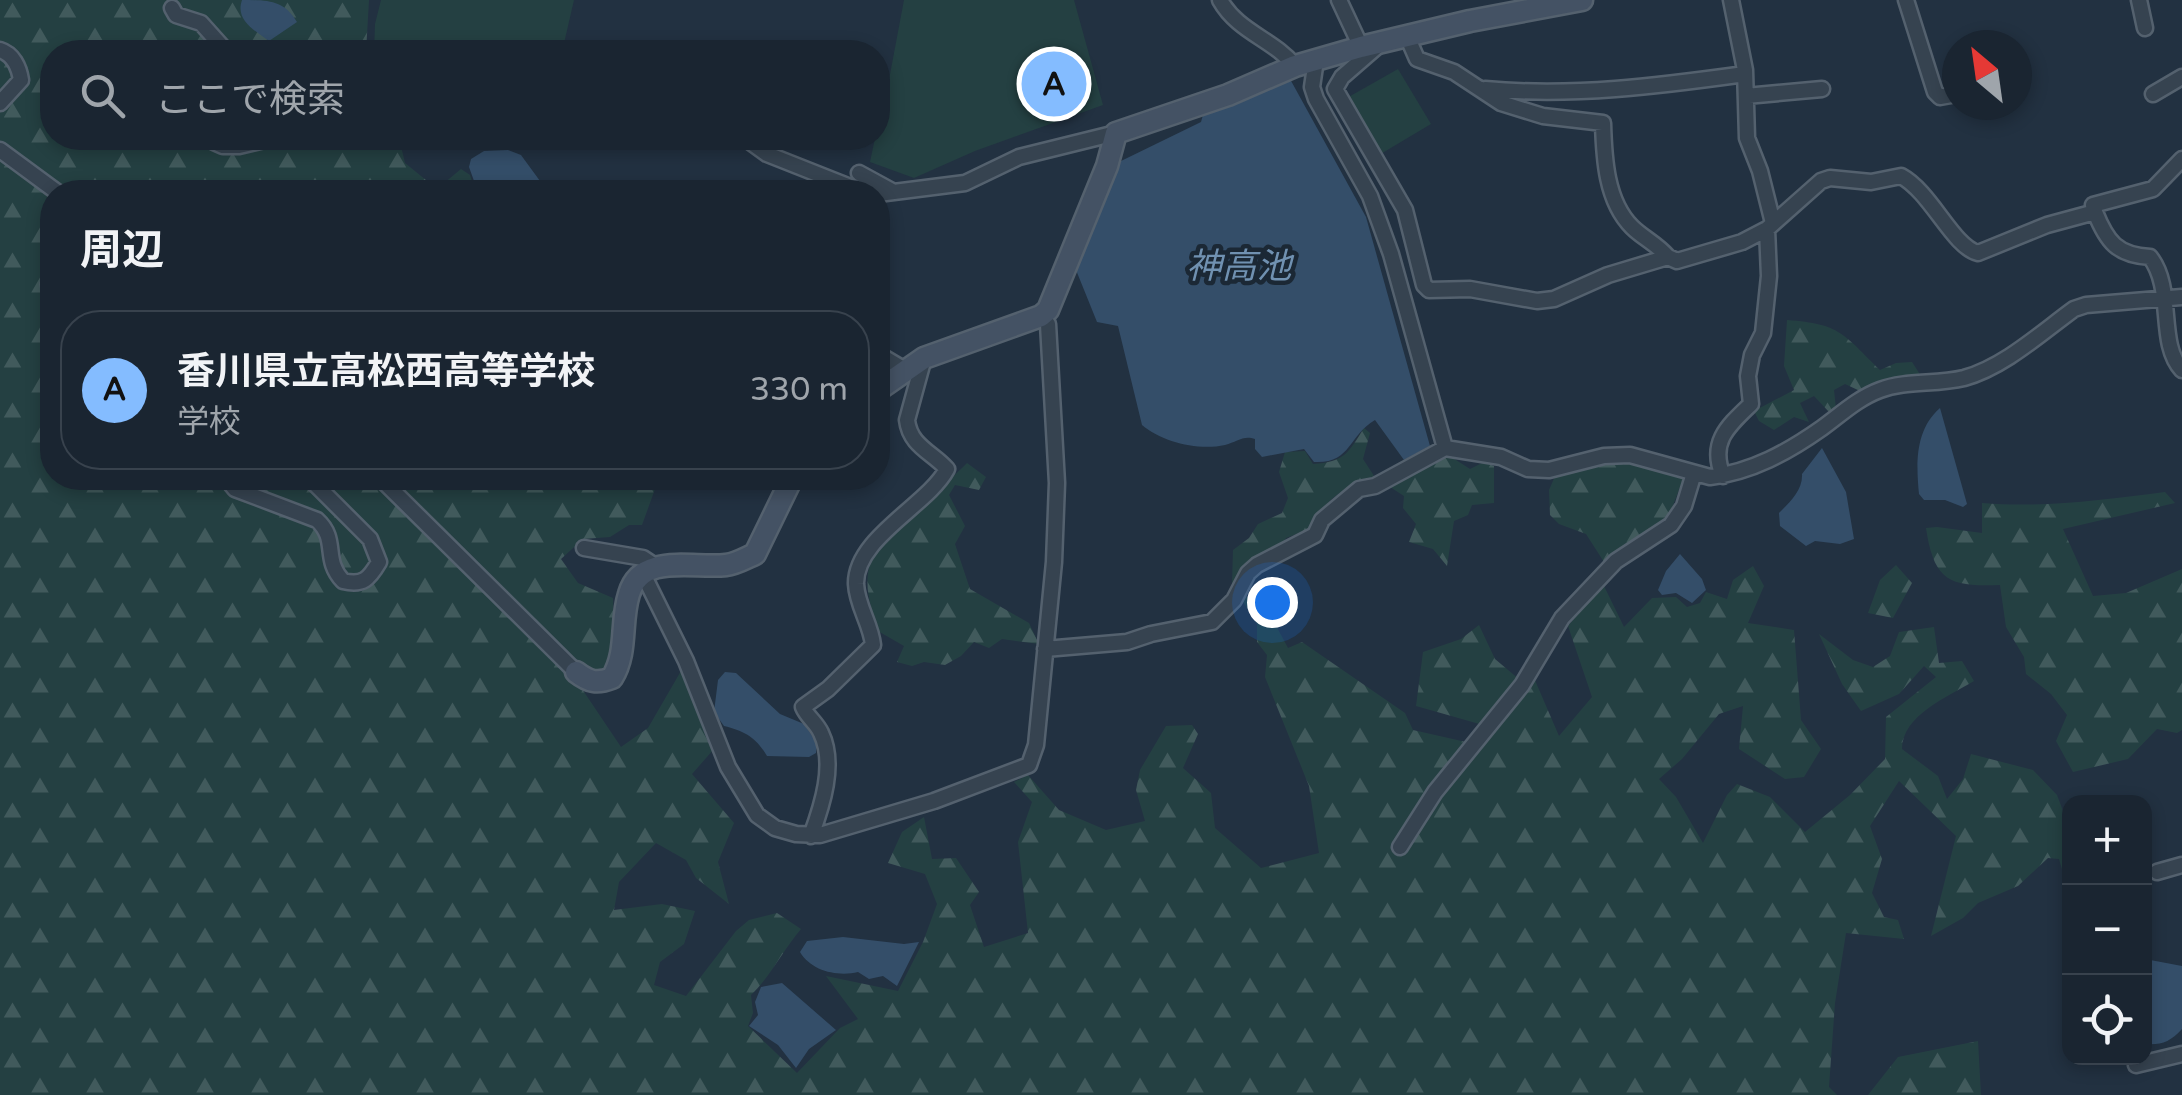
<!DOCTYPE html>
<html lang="ja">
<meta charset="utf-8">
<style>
body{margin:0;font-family:"Varela Round","Noto Sans JP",sans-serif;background:#232d39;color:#f1f3f6}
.controls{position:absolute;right:30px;bottom:30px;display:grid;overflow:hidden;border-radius:20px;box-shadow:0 5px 15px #0003}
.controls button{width:90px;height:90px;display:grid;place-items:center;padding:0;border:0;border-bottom:2px solid #38424d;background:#1a2531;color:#f1f3f6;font:50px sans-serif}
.compass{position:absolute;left:1942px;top:30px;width:90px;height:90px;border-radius:50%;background:#1a2531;box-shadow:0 5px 15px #0003;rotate:331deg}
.you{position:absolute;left:1272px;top:602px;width:35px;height:35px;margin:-25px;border:8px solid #fff;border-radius:50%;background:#1a73e8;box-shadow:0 0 0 15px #1a73e833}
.badge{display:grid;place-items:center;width:65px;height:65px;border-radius:50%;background:#84bcff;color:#111;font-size:32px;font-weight:700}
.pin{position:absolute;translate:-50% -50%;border:5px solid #fff;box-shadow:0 2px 10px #0006}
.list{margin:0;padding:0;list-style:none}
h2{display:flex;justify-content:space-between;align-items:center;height:130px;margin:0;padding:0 40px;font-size:42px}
h2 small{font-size:32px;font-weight:400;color:#9fa5ab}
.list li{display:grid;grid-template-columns:65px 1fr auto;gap:30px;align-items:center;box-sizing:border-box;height:160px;margin:0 20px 20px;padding:0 20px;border:2px solid #38424d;border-radius:40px}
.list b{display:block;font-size:38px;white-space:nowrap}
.list p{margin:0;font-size:32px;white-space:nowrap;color:#9fa5ab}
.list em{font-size:32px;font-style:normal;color:#9fa5ab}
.icon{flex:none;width:55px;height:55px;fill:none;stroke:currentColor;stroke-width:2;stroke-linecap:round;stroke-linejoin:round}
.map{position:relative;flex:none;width:2182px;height:1095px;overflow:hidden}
.search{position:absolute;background:#1a2531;box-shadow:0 5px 15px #0003;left:40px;top:40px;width:850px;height:110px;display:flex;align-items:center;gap:25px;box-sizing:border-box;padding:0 35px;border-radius:40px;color:#9fa5ab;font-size:38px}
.panel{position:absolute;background:#1a2531;box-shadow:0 5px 15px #0003;left:40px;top:180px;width:850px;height:310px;border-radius:40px}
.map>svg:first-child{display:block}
.forest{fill:url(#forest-firs)}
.garden{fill:#244042}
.water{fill:#344e69}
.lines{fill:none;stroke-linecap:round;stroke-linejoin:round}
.street-casing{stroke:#54616e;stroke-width:19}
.secondary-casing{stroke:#54616e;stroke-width:25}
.street{stroke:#364350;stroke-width:14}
.secondary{stroke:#445264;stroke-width:20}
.labels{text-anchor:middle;stroke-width:9;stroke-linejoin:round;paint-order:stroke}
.water-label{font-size:35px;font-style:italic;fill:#7091b1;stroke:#1b2835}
</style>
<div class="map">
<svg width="2182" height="1095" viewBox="0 0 2182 1095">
<defs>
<pattern id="forest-firs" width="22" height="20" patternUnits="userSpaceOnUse" patternTransform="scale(2.5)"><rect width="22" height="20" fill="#244042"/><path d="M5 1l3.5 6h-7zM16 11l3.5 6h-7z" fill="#415a5c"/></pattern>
</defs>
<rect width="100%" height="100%" fill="#223141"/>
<path class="forest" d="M0,0H369L366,52H52V138H399L405,163L437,189L461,169L470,175L475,192H52V478H659L642,525H629L610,537L583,539L561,559L578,583L613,598L615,655L607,676L578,683L621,747L648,728L681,671L713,750L692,774L734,823L718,862L729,904L696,878L686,860L656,843L619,882L614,910L662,904L695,911L684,944L660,962L654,985L686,996L736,931L749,920L777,913L801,929C783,950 771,976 751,995L753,1013L748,1026L797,1073L840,1028L858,1019L826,976L898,991L923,942L937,904L925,874L888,863L902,832L924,817L932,859L956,858L979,892L970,905L984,947L1028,933L1018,842L1032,802L1014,782L1028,775L1059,810L1106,830L1145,821L1136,790L1140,770L1166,726L1192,725L1198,734L1183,768L1211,793L1215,828L1261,868L1319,853L1309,786L1265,677L1267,655L1257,642V624L1240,597L1243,594L1273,620L1288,648L1302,642L1405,713L1413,730L1466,742L1473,754L1490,727L1416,706L1423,652L1461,639L1479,625L1495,659L1520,680L1534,678L1559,736L1592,697L1568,626L1603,584L1624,627L1652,598L1676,597L1687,607L1700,603L1706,592L1727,599L1733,580L1753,566L1764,586L1748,623L1794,630L1801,720L1821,749L1804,777L1785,779L1739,749L1743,706L1719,714L1682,759L1659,779L1676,797L1703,843L1727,795L1737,784L1770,797L1805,832L1850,795L1885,759L1886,717L1936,677L1924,666L1899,694L1861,711L1842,684L1819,634L1853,660L1873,667L1890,656L1899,632L1934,627L1939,663L1962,661L1974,681C1948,697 1902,715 1902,749L1938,776L1947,799L1963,779L1971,754L2033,770L2057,795L2069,827V893L2059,859L2048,858L2018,886L1978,903L1963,918L1931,936L1956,836L1899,781L1870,826L1882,859L1872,893L1884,917L1898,920L1904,939L1846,933L1835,1003L1829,1087L1837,1095H0Z
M1787,320C1841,324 1843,334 1880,370L1896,363L1912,362L1921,376L1892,379L1860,391L1845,384L1834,390L1836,409L1829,412L1814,396L1800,403L1809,422L1794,417L1774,430L1759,421L1754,411L1794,390L1784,366Z
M1364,428L1370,433L1363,459L1378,482C1346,485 1325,496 1315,527L1286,538L1279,550L1238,584H1232L1233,550L1249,538L1258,524L1282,513L1288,498L1279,472L1285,452L1305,451L1313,464C1345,462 1348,453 1364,428Z
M1445,453L1470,469L1484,462L1494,466V503L1472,505L1468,515L1454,521L1447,566L1433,549L1409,542L1416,524L1403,508L1404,496L1387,485Z
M1604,461L1638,465L1684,477L1668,518L1604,562L1586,534L1559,524L1550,515L1549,490L1556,474Z
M967,463L986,477L979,490L955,485L949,495L965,526L955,544L970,589L1029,623L1039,644L1002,639L989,648L974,642L961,656L945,665L924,662L912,666L897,662L904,646L878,631C872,610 864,590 869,568C874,542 946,485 967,463Z
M2165,492L2175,503L2063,529L2093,596L2126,593L2182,569V730L2177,733L2157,729L2128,759L2073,772L2056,741L2067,715L2051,694L2026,674L2024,657L2006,627L2000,585C1949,587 1934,581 1926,528L1937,527L1982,533V503C2044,508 2103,500 2165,492Z
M1896,565L1912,583L1893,618L1868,613L1880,580Z
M1978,1041L1981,1095H1868L1898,1057Z"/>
<path class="garden" d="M381,0H574L562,52H374L375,24Z
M904,0H1074L1103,105L975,151L914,178L870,162L875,138H878Z
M1398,69L1431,124L1379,155L1345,99Z"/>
<path class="water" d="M242,0C267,0 284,0 297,22L269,41C254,30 235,20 242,0Z
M1290,79L1366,217L1430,446L1404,460L1375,420C1348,436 1351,464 1314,462L1304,449L1262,457L1255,449V439C1243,435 1237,442 1225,445C1198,451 1162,442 1142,425L1118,326L1097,322L1076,270L1121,161L1201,122L1203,115Z
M508,150L521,155L540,181L529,192H478L469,167L471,159L484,151Z
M1940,408L1967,504L1963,507L1945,500H1924L1919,494C1916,463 1915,430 1940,408Z
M1822,448L1846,492L1854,539L1840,544L1815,541L1806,546L1780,526L1779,513C1790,502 1803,490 1802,474Z
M1680,554L1702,579L1706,590L1692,603L1676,593L1662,595L1658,590L1666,571Z
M725,672L736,673L780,714L804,724L817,743L816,753L809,757L767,756C756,737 744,731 724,726L714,712L718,680Z
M843,937L904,944L919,942L897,986L883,976L869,979L858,972C838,977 811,971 800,952L807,941Z
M2145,959L2182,966V1029C2170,1042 2162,1045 2145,1044Z
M782,983L836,1030L809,1049L796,1068L778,1045L749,1026L758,1015L755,1002L761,987Z"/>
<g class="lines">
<g class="street-casing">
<path id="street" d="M1220,0C1238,32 1273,39 1295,66
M1339,0L1361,47
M1731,0L1745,70L1747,138L1760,171L1773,223
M1906,0L1935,92L1940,97L1957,94
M2139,0L2145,28
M172,8L176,15L201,23L227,52
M1407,36L1417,59L1454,72L1501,103L1543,116L1603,123C1604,158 1606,201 1632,227C1643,238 1657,244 1668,257
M1380,44L1342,77L1335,89L1405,210L1424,285L1429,290L1470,289L1537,301L1554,299L1608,275L1668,257L1677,261L1742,242L1767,229L1821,181L1830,178L1871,182L1901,176C1931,192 1953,247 1978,253L2047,225L2095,212L2093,205L2153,189L2182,159
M0,50C13,54 19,67 21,80L0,103
M1316,60L1312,87L1316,99L1370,196L1391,254L1445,448
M1485,89C1573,97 1658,86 1745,74
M2153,94L2182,77
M1746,96L1822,89
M214,138V142L223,146H239L273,138
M745,138L767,154L863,192
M0,150L57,192
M859,173L892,191
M878,194L965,183L1019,157L1116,133
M2095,212C2107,242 2117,255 2150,257C2175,289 2157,343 2182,370
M52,278L49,284L52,306
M878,354L905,370
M1723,476C1709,442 1728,426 1751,404L1748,376L1752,355L1763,333L1769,276L1767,229
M226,478L235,489L317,520C339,540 322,559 343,581C363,586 369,579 379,562L370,539L309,478
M380,478L576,672
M584,548L643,558L655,566
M643,574L686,661L728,767L757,815L775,828L796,834L820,835L934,801L1029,765L1036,745L1054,562L1057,483L1048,324L1041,316
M1045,649L1127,642L1151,634L1212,622L1234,600L1248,573L1257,565L1315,535L1322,520L1359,489L1375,486L1445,448L1501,457L1528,469L1549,470L1604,456L1630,455L1710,477C1752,472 1788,452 1822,428C1840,415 1858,398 1880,390C1906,380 1936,385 1964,378C2004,367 2041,333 2074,309L2086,305L2182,297
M811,836C822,806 836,764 821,733C816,722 807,717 803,707L828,689L873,645C871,624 857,606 856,584C855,538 928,505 947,469C932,452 910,446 907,420L924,358
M1400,847L1435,792L1522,685L1562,618L1616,561L1671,525L1684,506L1694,473
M2157,872L2182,865
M2136,1065L2182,1054"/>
</g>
<g class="secondary-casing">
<path id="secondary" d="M878,390L924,358L1041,316L1048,310L1107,166L1116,133L1228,95L1295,66L1361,47L1470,21L1582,0
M576,672C589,682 597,684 612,678C628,652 620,622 629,594C641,552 694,569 726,565C736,564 746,558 755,554L792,478"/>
</g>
<use href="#street" class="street"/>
<use href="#secondary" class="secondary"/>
</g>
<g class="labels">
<g class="water-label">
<text x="1239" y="278">神高池</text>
</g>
</g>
</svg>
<div class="controls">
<button>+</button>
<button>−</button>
<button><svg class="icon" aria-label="locate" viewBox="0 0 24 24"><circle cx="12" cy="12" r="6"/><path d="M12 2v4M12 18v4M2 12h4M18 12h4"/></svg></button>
</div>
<svg class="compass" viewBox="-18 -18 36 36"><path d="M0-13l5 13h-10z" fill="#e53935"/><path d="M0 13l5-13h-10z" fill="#9fa5ab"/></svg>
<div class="you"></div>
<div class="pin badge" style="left:1054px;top:84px">A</div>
<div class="search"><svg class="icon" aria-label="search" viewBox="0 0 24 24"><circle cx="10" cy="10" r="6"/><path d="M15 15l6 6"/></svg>ここで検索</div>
<section class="panel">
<h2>周辺<small></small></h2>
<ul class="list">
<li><span class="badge">A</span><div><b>香川県立高松西高等学校</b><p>学校</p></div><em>330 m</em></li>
</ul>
</section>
</div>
